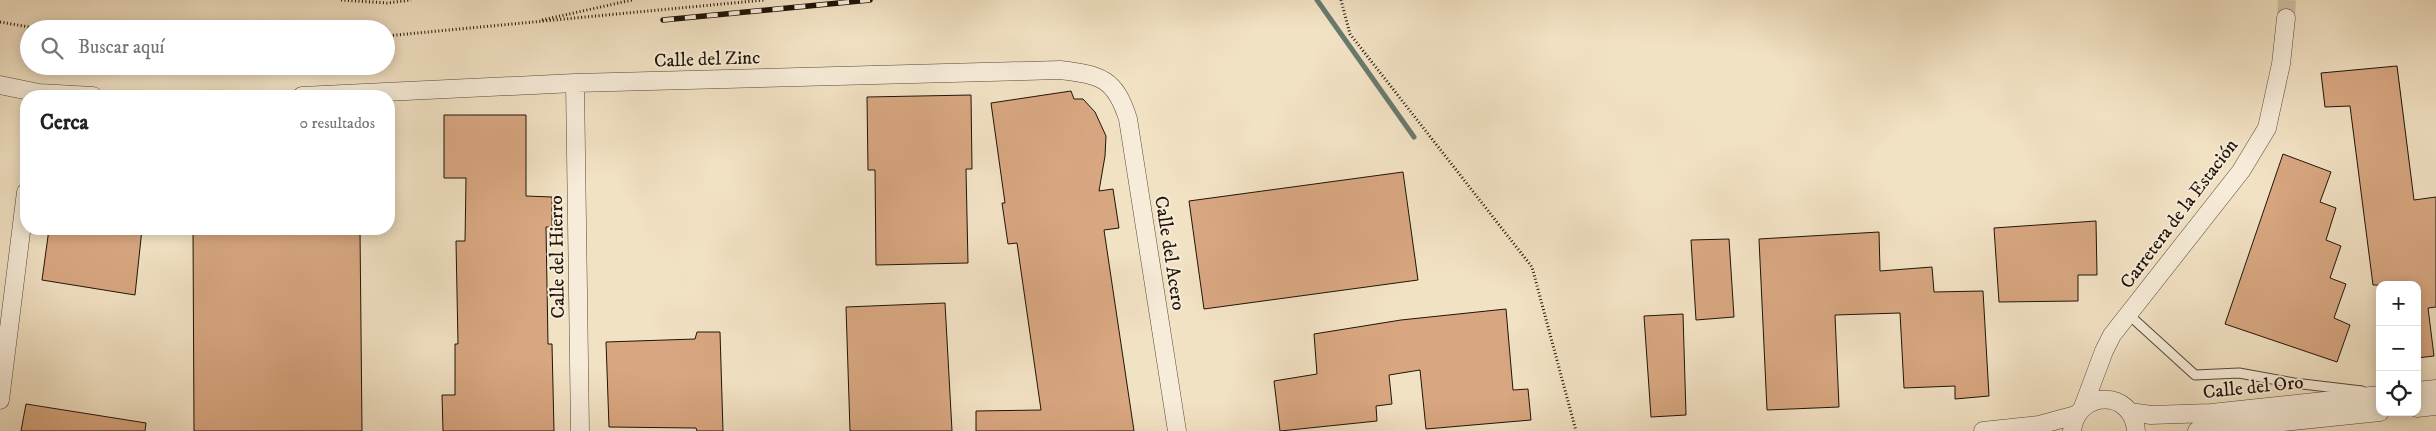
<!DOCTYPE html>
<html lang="es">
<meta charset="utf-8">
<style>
body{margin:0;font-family:"IM FELL DW Pica",serif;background:#f2f2f2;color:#202124}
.controls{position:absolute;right:15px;bottom:15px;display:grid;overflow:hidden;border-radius:10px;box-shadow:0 2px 12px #0003}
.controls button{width:45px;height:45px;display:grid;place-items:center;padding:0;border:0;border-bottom:1px solid #e0e0e0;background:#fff;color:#202124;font:25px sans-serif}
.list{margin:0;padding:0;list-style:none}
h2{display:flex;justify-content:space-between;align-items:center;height:65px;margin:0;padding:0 20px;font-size:21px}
h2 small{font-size:16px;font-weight:400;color:#757577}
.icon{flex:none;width:28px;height:28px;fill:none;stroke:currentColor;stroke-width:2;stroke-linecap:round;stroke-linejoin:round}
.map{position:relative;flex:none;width:2436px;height:431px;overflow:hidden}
.search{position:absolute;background:#fff;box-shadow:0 2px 12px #0003;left:20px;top:20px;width:375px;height:55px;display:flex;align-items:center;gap:12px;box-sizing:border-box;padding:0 18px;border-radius:28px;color:#757577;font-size:19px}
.panel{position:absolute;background:#fff;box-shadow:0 2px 12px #0003;left:20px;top:90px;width:375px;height:145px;border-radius:20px}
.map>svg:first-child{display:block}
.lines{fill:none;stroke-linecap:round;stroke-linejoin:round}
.stream{stroke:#697a6f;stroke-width:5}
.building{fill:#d8a781;stroke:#1f1408}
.minor-tunnel{stroke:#d2c3a8;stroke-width:18;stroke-dasharray:18 9;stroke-linecap:butt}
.service-casing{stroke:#544837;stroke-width:11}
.minor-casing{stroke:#544837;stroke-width:19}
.path{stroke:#1f1408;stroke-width:3;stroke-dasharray:1 2.5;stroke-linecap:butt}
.service{stroke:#f7ecd9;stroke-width:9}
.minor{stroke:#f7ecd9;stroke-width:18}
.rail-casing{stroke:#1f1408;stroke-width:5.5}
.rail{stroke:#f7ecd9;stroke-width:4;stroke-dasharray:11;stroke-linecap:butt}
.labels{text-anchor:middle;stroke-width:4;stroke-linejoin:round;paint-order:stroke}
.street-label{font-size:19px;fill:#1f1408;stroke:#f7ecd9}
</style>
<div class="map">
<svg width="2436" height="431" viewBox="0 0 2436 431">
<rect width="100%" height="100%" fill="#f2e2c4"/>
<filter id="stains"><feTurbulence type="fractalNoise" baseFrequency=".004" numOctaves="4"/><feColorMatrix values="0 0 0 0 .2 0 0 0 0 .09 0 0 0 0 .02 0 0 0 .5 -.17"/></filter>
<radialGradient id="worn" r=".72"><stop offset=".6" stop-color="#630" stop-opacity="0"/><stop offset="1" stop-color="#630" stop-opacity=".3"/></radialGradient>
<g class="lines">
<path class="stream" d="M1317,0L1414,137"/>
</g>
<path class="building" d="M2397,66L2414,200L2436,197V307L2428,308L2434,356L2417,358V285H2373L2350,106L2325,107L2321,73Z
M1071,91L1074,99H1083L1095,112L1106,136L1105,156L1099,191L1113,189L1119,228L1104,230L1134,431H976V411L1041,410L1017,243L1008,244L1002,203H1005L991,103Z
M971,95L972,169H966L968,263L876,265L875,170H868L867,97Z
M444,115H526V196L552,197V227H546L548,344H552L554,431H443L442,395H455V344H458L456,241H465L466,178H444Z
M2283,154L2331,172L2320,202L2336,208L2326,240L2341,246L2330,278L2346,284L2334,318L2350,325L2337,362L2225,324Z
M1403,172L1418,280L1204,309L1189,201Z
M2096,221L2097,275H2078V301L1999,302L1994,228Z
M49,229H142L135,295L42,280Z
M193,229H360L362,431H194Z
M1879,232L1880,271L1932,267L1934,292L1983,291L1989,396L1955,399V386L1904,388L1900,313L1835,315L1839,407L1767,410L1759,239Z
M1729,239L1734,317L1696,320L1691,240Z
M945,303L952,431H850L846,307Z
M1506,309L1513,390L1528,389L1531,420L1426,429L1420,370L1389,375L1392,404L1376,406L1377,421L1280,431L1274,381L1317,374L1314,334L1401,320Z
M1683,314L1686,415L1651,417L1644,316Z
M697,332H720L723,431H697L696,428L609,427L606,342L695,339Z
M26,404L146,423L145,431H21Z"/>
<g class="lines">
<path class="minor-tunnel" d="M2286,18L2287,0"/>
<g class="service-casing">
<path id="service" d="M2128,314L2195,375L2239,373L2294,383L2362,391"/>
</g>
<g class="minor-casing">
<path id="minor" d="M575,83L580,431
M0,85L39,93L93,96
M302,96L575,83L1060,70C1101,75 1115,78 1128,119L1177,431
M2417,391L2436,389
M0,400L26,192
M2083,407L2104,351L2112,335L2241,171L2267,128L2281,64L2286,18
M2417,408L2436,406
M2130,412L2151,415L2211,413L2380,395
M1983,431L2039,425L2076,415
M2072,431C2077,389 2133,389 2136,431
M2197,431L2380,412"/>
</g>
<path class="path" d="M341,0L387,3L411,0
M1341,0L1350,34L1532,267L1576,431
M542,20L632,0
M0,22L41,29
M386,36L764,0"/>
<use href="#service" class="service"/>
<use href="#minor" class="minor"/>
<g class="rail-casing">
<path id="rail" d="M663,20L870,0"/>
</g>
<use href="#rail" class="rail"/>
</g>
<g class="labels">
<g class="street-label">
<text transform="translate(707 58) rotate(-2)" y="7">Calle del Zinc</text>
<text transform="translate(2178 213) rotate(-53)" y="7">Carretera de la Estación</text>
<text transform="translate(1171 253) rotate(81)" y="7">Calle del Acero</text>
<text transform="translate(556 257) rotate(-91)" y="7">Calle del Hierro</text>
<text transform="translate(2253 386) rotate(-6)" y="7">Calle del Oro</text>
</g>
</g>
<rect width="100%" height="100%" filter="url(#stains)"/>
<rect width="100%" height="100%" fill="url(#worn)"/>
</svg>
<div class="controls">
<button>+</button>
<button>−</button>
<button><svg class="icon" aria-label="locate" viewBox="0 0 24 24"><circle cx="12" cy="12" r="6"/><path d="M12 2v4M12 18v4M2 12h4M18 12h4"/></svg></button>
</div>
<div class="search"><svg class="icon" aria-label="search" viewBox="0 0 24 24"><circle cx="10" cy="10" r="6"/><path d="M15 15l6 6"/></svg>Buscar aquí</div>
<section class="panel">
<h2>Cerca<small>0 resultados</small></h2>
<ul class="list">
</ul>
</section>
</div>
